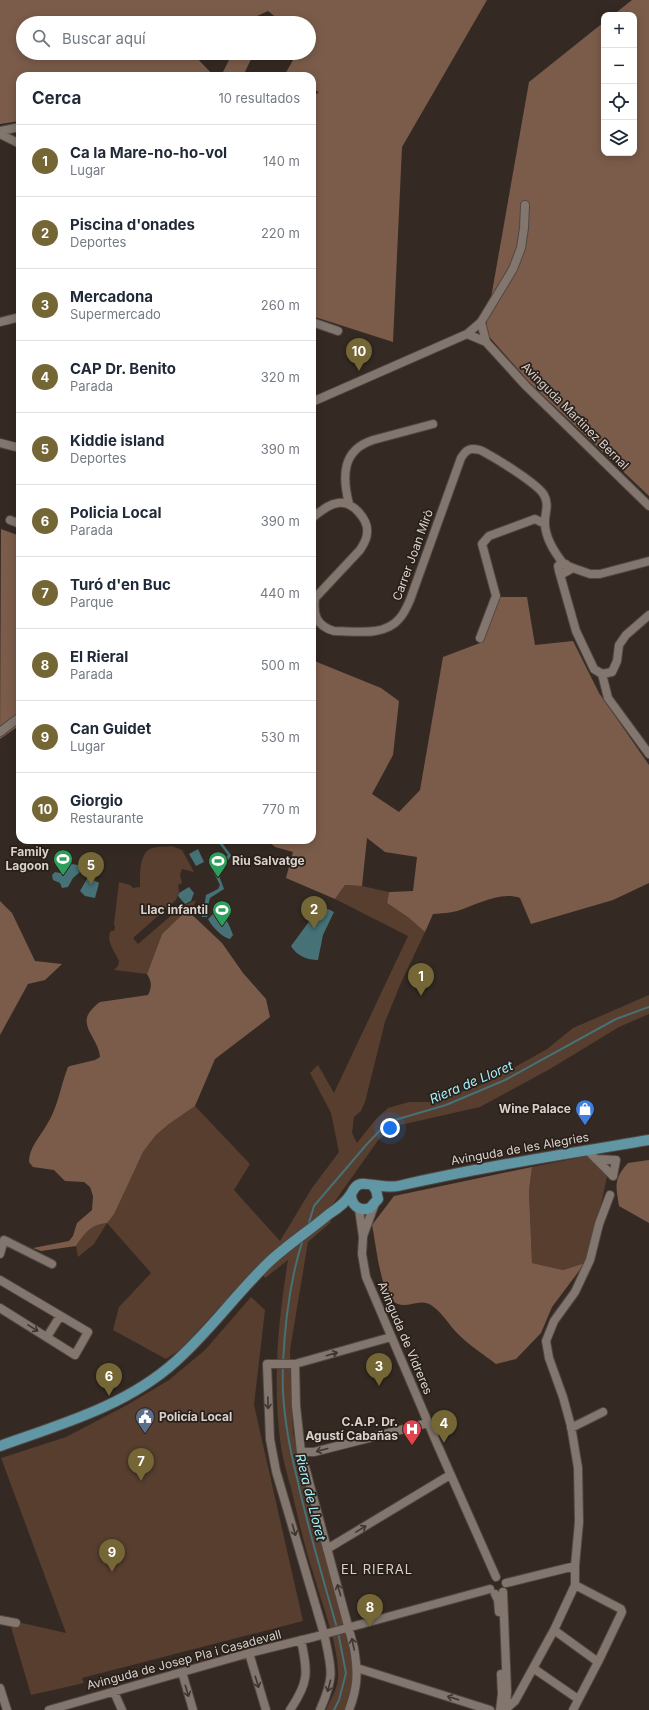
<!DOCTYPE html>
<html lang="es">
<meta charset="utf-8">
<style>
body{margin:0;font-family:Inter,sans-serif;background:#f6f6f7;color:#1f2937}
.controls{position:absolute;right:12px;top:12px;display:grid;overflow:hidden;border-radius:8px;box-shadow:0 2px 10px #0003}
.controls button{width:36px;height:36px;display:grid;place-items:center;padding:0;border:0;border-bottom:1px solid #e0e1e3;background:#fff;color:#1f2937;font:20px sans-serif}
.you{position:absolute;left:390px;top:1128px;width:14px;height:14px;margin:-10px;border:3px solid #fff;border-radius:50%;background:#1a73e8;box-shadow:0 0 0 6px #1a73e833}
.badge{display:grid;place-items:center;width:26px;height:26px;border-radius:50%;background:#746735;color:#fff;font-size:13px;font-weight:700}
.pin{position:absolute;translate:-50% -33px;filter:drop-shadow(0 1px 2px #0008)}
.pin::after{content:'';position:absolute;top:21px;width:14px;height:12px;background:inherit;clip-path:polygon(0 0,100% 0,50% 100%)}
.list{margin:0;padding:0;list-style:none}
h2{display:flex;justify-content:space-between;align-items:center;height:52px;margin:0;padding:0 16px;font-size:17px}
h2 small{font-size:13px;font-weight:400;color:#747a83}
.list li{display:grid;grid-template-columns:26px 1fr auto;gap:12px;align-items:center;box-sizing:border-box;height:72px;padding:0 16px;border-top:1px solid #e0e1e3}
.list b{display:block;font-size:15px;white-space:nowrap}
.list p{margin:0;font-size:13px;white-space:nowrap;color:#747a83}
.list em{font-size:13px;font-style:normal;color:#747a83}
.icon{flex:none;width:22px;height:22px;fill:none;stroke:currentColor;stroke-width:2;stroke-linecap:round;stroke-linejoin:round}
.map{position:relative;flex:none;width:649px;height:1710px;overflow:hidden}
.search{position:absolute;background:#fff;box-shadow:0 2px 10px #0003;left:16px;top:16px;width:300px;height:44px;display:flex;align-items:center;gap:10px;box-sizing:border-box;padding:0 14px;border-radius:22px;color:#747a83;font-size:15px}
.panel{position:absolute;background:#fff;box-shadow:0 2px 10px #0003;left:16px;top:72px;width:300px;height:772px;border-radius:12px}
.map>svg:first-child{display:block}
.green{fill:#573e2f}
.forest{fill:#7b5c4a}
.water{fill:#457177}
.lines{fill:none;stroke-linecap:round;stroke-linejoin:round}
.stream{stroke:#457177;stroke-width:2}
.minor-casing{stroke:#514743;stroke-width:10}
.major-casing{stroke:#514743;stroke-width:12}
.minor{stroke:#82766e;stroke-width:8}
.major{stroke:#6197a5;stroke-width:10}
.oneway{stroke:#40362f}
.labels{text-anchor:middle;stroke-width:3.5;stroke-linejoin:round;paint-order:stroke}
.street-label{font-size:12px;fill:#d8d1cd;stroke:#2a201a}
.poi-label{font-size:12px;font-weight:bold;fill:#d8d1cd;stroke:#2a201a;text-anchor:end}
.water-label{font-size:13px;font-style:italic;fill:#a2f2fd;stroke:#2a201a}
.neighbourhood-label{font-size:13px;letter-spacing:1px;fill:#d8d1cd;stroke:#2a201a}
</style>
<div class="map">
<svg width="649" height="1710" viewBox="0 0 649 1710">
<rect width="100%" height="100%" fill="#342a23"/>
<path class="green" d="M172,846L182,850L194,872L182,869L180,875L182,883L178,885L179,892L176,900L133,938L138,944L181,907L196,900L190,913L187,910L162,934L147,974L114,970L118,966L119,961C115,952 105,940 111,931H114L115,927L114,924L119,882L130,885L133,888L140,887C140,877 139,854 150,849C155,846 166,847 172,846Z
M345,885L362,886L389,892L387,903L409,918L425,932L400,985L385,1022L365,1102L361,1111L354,1117L352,1133L357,1143L375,1120L388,1108L409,1102H432L476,1087L508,1071L547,1049L573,1028L649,995V1014L619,1027L550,1069L480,1107L400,1125L379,1139L328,1211L331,1222L308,1242L290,1350L291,1392L293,1432L299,1462L347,1636L352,1664V1686L345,1708L344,1710H326C330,1700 337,1690 338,1679C340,1650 323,1607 315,1579C305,1549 298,1518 291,1488C287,1474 283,1460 281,1447C272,1383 278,1322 288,1260L265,1278L258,1265L181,1349L166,1359L113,1330L119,1307L151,1273L107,1223L94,1244L78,1257L76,1246C85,1233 90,1225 107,1223L143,1152L156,1135L169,1124L195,1106L250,1164L234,1190L280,1241L312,1188L339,1152L331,1113L310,1073L318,1065L334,1093L408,936L335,899Z
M587,1156L602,1168L607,1177L594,1236L585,1263L563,1270L532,1263L529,1191L532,1167Z
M251,1297L265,1310L254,1405L303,1621L82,1678L84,1683L31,1695L9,1620L66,1633L1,1458L66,1437L127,1405L169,1380L205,1350Z"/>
<path class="forest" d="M0,0H487L402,147L393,342L312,316V97L319,92L312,89V76H284L297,53H309V23H283L268,11L242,23H23V53H197L195,56L214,76H20V121L0,124Z
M632,0H649V496L530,383L485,332L529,82L604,22V153H634V15H613Z
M247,53H254L243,76H221L230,58Z
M1,529L20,536V725L0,739Z
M500,597H527L535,645L573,641L599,693L649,765V883L613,900L531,924L520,898C499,891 477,905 457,911C450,913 441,913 433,914L425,932L409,918L387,903L389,892L413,891L417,857L385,852L367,838L362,886L345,885L335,899L286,878L293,852L275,847L267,840H312V660L381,688L399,701L393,755L372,794L399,812L420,790L443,657L480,643Z
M0,901L12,913L35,961L62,964L45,980L28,984L0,1035Z
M187,910L222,943L243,973L266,999L270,1017L215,1059L195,1106L169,1124L156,1135L143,1152L114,1214L107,1223C90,1225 85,1233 76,1246L41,1251L33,1248L69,1241L73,1236L77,1223L92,1210L93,1196L90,1187L84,1182L65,1181L54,1170L33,1167L29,1162C29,1148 39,1138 46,1126C58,1108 60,1087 68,1067L70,1066L95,1060L100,1057C99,1040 80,1027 89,1013C92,1009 95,1005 100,1002L148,995C152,987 152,982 147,974L162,934Z
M649,1160V1223L619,1206C616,1185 613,1180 628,1163Z
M532,1167L529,1191L532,1263L563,1270L585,1263L552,1307L541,1333L516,1359L496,1364C483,1354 469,1345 458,1334C449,1325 442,1312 431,1305C419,1298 409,1308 398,1304C380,1298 376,1242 372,1225L394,1196Z"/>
<path class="water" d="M212,840H220L231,855L229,859L220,866L221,869L218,873L224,889L210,898L207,909L209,913L207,917H202L200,912L204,908L206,895L218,889L220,885L213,871V866L228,855L218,842Z
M198,849L204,862L196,866L189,854Z
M71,864L79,865V869L80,872L73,878L68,887L62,888L60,883L53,880L52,875L55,872L60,873Z
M88,877L99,883L95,898L85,896L80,891Z
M189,887L194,893L191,901L185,904L178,896L179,893Z
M316,903L334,912L323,935L318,960C307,960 297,956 291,946L308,923Z
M214,913C226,915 229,924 233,935L230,939C222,937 212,927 208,919Z"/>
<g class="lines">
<path class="stream" d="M308,1226L314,1206L367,1144L388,1122L446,1105L505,1080L616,1019L649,1007
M283,1363C285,1320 290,1279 303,1239
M283,1367C281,1404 288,1442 297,1478C308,1529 323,1578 337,1628
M334,1710L339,1700L346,1673L338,1632"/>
<g class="minor-casing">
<path id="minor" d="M0,131L20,127
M0,134L20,144
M0,322L20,317
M312,322L338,331
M467,334L486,342L481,322
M486,342L526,386L649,506
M312,402L467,334L481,322L513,269L521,248L524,228L525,205
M0,443L20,448
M349,504C342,476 342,450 373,440L433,424
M312,518C320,512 328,504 338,503C352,500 369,520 367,533C367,540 363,545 360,550L315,598C313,614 316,626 334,631C354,631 384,637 399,619C404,614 407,607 410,600L461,458C464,453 467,449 472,449C476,449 481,450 484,452C497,459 538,484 544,495C550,506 544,513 545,525C546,538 555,553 563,563
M10,520L20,524
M573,568L590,574H600L649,561
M559,571L576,631L594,669L602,674L612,672L617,661L619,645L626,635L649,615
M567,571L568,568L566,564H560L558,566L559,571L564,573L573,568L568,566
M480,638L496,596L482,544L489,536L535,519L545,524
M602,674L608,698L649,754
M0,732L20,717
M588,1151L613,1176
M596,1159L616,1160L613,1176
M359,1209L363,1237L362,1254L366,1277L438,1446L496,1577
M363,1236L374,1206
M0,1254L4,1240L52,1264
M0,1280L88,1332L75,1355L0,1308
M47,1337L60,1316
M295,1364L296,1406L301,1452L354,1648C358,1672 358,1687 349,1710
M571,1428L603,1412
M301,1452H314L428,1423
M327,1549L450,1475
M506,1583L575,1566
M503,1592L507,1691L506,1710
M495,1594L498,1600L499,1612
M0,1620L16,1623
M554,1630L598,1662
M249,1653L266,1710
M357,1668L490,1710
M533,1668L578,1699
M182,1672L193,1710
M0,1688L7,1710
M114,1692L122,1710
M507,1708L515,1701L554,1630L575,1585V1566L579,1522L578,1468L571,1426L563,1397L549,1358L546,1341L554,1321L575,1292L590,1260L599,1224L610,1195
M49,1710L249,1653L314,1637L490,1589
M290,1710C309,1682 308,1673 301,1640
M320,1710C335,1676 332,1670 324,1634L276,1471L270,1439L267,1364H295L391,1337
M500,1710L502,1694L501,1674
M573,1710L598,1662L622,1612L621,1609L575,1585"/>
</g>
<g class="major-casing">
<path id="major" d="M351,1194C351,1205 359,1212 370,1208L378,1199L376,1190L373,1186
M0,1446C61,1424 126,1406 175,1362C209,1332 235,1295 268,1263C287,1245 309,1231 329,1214C337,1209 346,1202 351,1194C353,1191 354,1187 358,1185C364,1181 385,1189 398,1186C481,1167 565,1154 649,1140"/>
</g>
<use href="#minor" class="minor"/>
<use href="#major" class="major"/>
</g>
<defs><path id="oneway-shaft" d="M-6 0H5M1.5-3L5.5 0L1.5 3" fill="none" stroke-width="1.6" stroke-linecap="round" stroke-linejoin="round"/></defs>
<g class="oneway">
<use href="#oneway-shaft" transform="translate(33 1328) rotate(32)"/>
<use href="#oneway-shaft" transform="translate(332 1354) rotate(-16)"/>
<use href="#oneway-shaft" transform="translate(268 1403) rotate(88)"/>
<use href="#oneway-shaft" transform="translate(322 1450) rotate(165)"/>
<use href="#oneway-shaft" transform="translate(361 1529) rotate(-31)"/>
<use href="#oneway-shaft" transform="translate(294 1530) rotate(74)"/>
<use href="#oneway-shaft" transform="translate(339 1590) rotate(-106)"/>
<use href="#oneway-shaft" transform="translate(353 1644) rotate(-102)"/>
<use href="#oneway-shaft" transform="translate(257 1682) rotate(73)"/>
<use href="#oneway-shaft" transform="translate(329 1686) rotate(105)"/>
<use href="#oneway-shaft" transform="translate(187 1691) rotate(73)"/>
<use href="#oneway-shaft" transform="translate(453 1698) rotate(-162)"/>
</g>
<defs>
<g id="stadium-pin" transform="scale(1)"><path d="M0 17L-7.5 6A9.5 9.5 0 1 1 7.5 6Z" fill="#2e9e5b" stroke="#2a201a"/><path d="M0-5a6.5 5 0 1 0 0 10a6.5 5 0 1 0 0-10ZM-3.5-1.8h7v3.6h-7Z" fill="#fff"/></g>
<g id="shop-pin" transform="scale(1)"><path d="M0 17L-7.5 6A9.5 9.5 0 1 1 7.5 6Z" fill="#3f7fe0" stroke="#2a201a"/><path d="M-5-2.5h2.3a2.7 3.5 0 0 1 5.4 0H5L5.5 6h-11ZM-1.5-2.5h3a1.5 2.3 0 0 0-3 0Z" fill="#fff"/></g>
<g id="civic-pin" transform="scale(1)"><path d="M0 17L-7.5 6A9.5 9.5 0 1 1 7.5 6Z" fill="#5c6f8a" stroke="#2a201a"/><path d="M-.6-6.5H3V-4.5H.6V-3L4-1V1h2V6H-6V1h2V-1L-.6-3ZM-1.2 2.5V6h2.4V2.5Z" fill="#fff"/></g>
<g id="hospital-pin" transform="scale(1)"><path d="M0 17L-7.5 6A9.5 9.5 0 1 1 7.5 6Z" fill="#e0444e" stroke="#2a201a"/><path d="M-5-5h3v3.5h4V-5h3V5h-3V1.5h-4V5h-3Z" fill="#fff"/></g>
</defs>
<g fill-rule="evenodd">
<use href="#stadium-pin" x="63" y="859"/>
<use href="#stadium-pin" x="218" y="861"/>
<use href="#stadium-pin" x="222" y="910"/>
<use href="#shop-pin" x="585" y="1109"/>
<use href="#civic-pin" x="145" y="1417"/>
<use href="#hospital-pin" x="412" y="1429"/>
</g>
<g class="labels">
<g class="street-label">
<text transform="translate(575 416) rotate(45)" y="4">Avinguda Martinez Bernal</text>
<text transform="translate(413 555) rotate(-70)" y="4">Carrer Joan Mirò</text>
<text transform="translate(520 1149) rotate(-10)" y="4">Avinguda de les Alegries</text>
<text transform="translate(405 1338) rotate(67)" y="4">Avinguda de Vidreres</text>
<text transform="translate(184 1660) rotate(-15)" y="4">Avinguda de Josep Pla i Casadevall</text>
</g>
<g class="poi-label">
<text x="49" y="856">Family<tspan x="49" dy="14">Lagoon</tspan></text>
<text x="232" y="865" text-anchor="start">Riu Salvatge</text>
<text x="208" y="914">Llac infantil</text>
<text x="571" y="1113">Wine Palace</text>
<text x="159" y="1421" text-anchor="start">Policía Local</text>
<text x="398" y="1426">C.A.P. Dr.<tspan x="398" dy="14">Agustí Cabañas</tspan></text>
</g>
<g class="water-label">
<text transform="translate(471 1082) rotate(-23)" y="5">Riera de Lloret</text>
<text transform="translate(311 1497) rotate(76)" y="5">Riera de Lloret</text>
</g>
<g class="neighbourhood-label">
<text x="377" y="1574">EL RIERAL</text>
</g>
</g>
</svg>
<div class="controls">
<button>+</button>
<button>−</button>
<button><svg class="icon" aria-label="locate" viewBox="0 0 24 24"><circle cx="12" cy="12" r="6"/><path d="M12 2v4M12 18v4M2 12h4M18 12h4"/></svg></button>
<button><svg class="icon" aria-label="layers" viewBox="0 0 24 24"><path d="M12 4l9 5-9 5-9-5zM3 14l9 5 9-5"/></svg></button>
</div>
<div class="you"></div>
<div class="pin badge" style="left:421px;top:996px">1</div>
<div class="pin badge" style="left:314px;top:929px">2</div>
<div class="pin badge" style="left:379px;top:1386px">3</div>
<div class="pin badge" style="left:444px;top:1443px">4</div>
<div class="pin badge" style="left:91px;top:885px">5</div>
<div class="pin badge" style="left:109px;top:1396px">6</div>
<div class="pin badge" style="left:141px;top:1481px">7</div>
<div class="pin badge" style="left:370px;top:1627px">8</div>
<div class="pin badge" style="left:112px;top:1572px">9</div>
<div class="pin badge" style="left:359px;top:371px">10</div>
<div class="search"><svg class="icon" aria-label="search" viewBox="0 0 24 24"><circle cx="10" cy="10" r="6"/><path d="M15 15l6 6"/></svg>Buscar aquí</div>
<section class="panel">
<h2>Cerca<small>10 resultados</small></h2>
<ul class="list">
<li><span class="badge">1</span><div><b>Ca la Mare-no-ho-vol</b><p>Lugar</p></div><em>140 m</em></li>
<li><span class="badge">2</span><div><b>Piscina d'onades</b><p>Deportes</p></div><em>220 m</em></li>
<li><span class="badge">3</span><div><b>Mercadona</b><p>Supermercado</p></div><em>260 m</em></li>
<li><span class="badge">4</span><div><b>CAP Dr. Benito</b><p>Parada</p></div><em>320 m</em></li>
<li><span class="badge">5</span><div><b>Kiddie island</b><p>Deportes</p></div><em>390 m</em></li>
<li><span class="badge">6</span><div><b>Policia Local</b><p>Parada</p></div><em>390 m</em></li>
<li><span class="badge">7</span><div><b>Turó d'en Buc</b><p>Parque</p></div><em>440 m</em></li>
<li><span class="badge">8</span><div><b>El Rieral</b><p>Parada</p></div><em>500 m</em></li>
<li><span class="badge">9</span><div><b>Can Guidet</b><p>Lugar</p></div><em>530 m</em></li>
<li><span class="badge">10</span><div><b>Giorgio</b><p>Restaurante</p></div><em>770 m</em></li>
</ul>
</section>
</div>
